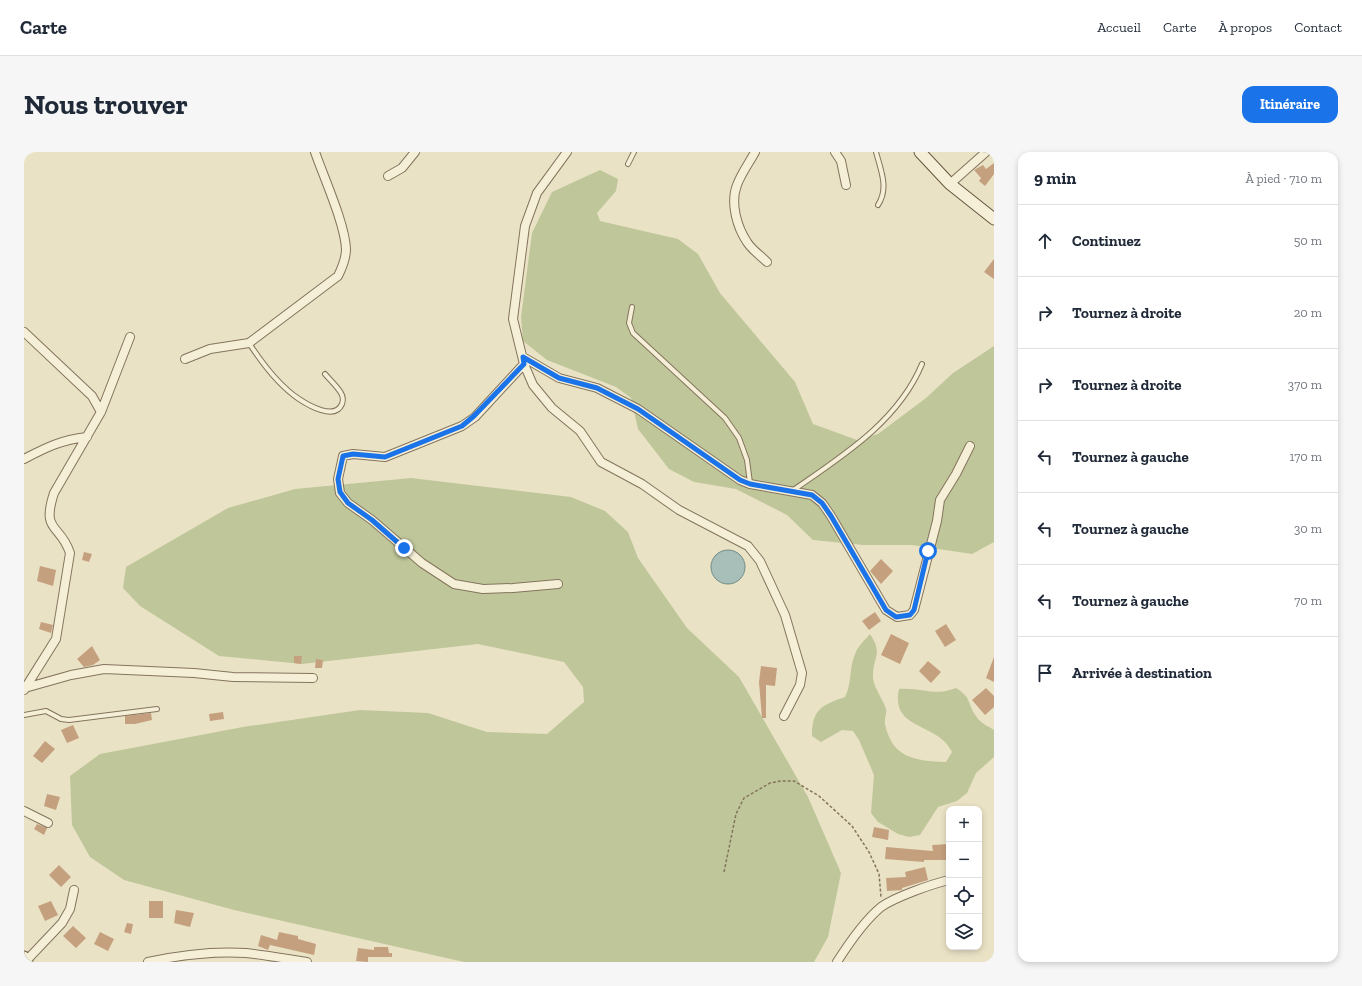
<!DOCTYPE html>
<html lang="fr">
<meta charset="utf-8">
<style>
body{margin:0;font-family:"Zilla Slab",serif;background:#f6f6f7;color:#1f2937}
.controls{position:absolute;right:12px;bottom:12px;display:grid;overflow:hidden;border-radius:8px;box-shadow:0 2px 6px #0003}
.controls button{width:36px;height:36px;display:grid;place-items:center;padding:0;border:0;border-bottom:1px solid #e0e1e3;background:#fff;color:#1f2937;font:20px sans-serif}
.stop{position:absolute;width:12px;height:12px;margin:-9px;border:3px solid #1a73e8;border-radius:50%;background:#fff}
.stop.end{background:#1a73e8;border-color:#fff;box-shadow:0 1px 4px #0008}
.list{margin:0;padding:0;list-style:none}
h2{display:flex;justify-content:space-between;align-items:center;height:52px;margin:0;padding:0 16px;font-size:17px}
h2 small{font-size:13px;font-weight:400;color:#747a83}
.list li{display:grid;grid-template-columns:26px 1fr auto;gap:12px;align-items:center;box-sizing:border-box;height:72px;padding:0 16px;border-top:1px solid #e0e1e3}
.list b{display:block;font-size:15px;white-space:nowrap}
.list em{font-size:13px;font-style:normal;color:#747a83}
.icon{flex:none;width:22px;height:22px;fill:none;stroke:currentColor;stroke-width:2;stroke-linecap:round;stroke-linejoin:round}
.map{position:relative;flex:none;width:970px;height:810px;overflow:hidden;border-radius:12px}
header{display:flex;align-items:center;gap:24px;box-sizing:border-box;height:56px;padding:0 20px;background:#fff;border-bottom:1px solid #e0e1e3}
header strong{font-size:19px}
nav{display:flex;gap:22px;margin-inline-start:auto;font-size:14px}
.intro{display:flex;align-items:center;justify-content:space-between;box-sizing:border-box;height:96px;padding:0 24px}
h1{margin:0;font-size:28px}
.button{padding:10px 18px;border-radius:12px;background:#1a73e8;color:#fff;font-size:14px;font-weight:700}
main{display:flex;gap:24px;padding:0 24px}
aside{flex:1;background:#fff;border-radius:12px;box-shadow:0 2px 6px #0003}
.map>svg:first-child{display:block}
.green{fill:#bfc79a}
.water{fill:#a7beb9;stroke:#6e8b86}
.building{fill:#c5a07f}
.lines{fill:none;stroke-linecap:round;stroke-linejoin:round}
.lane-casing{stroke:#84745d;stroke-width:6}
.street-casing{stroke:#84745d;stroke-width:10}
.secondary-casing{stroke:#665540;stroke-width:13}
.path{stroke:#84745d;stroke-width:1.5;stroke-dasharray:3 2;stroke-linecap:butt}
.lane{stroke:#f6efd8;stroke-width:4}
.street{stroke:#f6efd8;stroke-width:8}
.secondary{stroke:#f6efd8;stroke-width:11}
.route{stroke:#1a73e8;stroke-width:5}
</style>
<header>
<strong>Carte</strong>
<nav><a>Accueil</a><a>Carte</a><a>À propos</a><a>Contact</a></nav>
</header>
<div class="intro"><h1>Nous trouver</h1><a class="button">Itinéraire</a></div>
<main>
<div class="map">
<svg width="970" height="810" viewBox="0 0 970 810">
<rect width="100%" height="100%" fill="#eae2c5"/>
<path class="green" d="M576,18L594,27L592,39L573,61L576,69L654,87L674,102L696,141L771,230L789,272L833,288L854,282L902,246L929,221L970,194V390L948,402L888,393H839L789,388L763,363L712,337L670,330L645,317L614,277L607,246L592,235L523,208L499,189L497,165L508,81L528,40Z
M387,326L547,345L581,359L604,380L614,406L663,476L715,525L784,645L817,721L804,785L790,810H440L210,758L100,728L66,705L48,673L46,624L76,602L219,575L336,558L404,561L463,580L523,582L560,550L559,535L540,510L454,492L278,512L195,504L116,454L99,436L102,415L204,356L271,337Z
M846,482C860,503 848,505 849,526C850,536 859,547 862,557C863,562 860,567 861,572C868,606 891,609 922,610L928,600C926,597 924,593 921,590C902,571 867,573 875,537C898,535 909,545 932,536C948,546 943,551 952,564C956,571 964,574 970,578V605L952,621L943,641L933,649L914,655L896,683L885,685L874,682L854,670L847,661L850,623L835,588L829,579L818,578L797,590L788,584C788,557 798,553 821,545C828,531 825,516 831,502C834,494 841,488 846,482Z"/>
<path class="water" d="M687 415a17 17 0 1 1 34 0a17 17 0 1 1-34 0Z"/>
<path class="building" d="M970,11V22L961,34L955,29L957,26L950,18L959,13L962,17Z
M970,107V127L960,120Z
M60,400L68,402L65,410L58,408Z
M857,407L869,419L857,432L846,419Z
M16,414L32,418L29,434L13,429Z
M851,460L857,469L845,478L838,469Z
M17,470L29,473L27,481L15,477Z
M922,472L932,488L921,495L911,479Z
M867,482L885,491L876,512L857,503Z
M68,494L76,508L69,513L60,515L53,507Z
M270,504H278L277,512L270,511Z
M970,505V530L962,526Z
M292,507L299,508L298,516H291Z
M904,509L917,520L907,531L895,519Z
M737,514L753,516L751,534L742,533V566H738L735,530Z
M962,536L970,544V555L961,563L948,548Z
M199,560L200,567L186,569L185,562Z
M127,561L128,568L111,572H101V564Z
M49,573L55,586L43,591L37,578Z
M21,589L31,597L18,611L9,604Z
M23,642L36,645L32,658L20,654Z
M13,672L23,676L20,683L10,677Z
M850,675L865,678L864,688L848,685Z
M925,692V708H900V710L861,707L862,695L909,699L908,693Z
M35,713L47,725L37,735L25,723Z
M901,715L904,728L878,736V738L863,739L862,726L882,725L881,720Z
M27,749L34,763L21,769L14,754Z
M125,749H139V766H125Z
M152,758L170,761L166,775L150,771Z
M103,771L109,772L107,782L100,780Z
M49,774L62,786L52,796L39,784Z
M76,780L90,787L84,799L70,792Z
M255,780L274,784V787L292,792L290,803L246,793L244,798L234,794L237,783L253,788Z
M350,795H364L365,801H368V805H344V810L332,809L334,796L350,798Z"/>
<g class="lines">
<g class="lane-casing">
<path id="lane" d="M852,0C857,19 865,36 854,53
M604,12L610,0
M608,155L605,171L609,181L701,266L715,286L723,308L726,331
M225,191C238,211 254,233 275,247C284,253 311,269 318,252C319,249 319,244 317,241C313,234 306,228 301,222
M768,339C817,305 874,270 898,212
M0,563L22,559L37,567L45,568L133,557"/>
</g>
<g class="street-casing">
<path id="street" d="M543,0L513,41L501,74L489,167L500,212L509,233L528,256L556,279L577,310L618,332L655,358L724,394L736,409L761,463L778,521L776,533L760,564
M731,0C725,11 717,22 713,33C706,51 713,75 723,90C728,98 737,104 743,110
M811,0L817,9L822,33
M364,24L378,16L391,0
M926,32L962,0
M0,180L68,244L77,260
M499,205L535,226L573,236L614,257L716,328L726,332L788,343L798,351L807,364L862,458L873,465L886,463L890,458L913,369L916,348L932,322L946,294
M161,207L186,197L225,191L314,124C318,116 322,107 322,97C321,72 300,26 291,0
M500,212L451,265L438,274L361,305L329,302L319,304L314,327L316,341L324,351L348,368L398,411L430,432L459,437L489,436L534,432
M0,307C23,295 37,288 63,285
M1,536L47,523L80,517L170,521L209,525L289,526
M0,538L32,487L46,401C36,371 17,381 30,341L77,260L106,185
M0,659L24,671
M2,809L38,771L46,757L50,738
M124,810C156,803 189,799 222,801C242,803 263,807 283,810
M813,810C825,791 839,770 857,755C871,745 908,732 925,728"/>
</g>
<g class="secondary-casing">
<path id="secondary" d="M896,0L926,32L970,67
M0,805L3,810"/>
</g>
<path class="path" d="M700,720L712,662L720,646L746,631L757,629H770L795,644L828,674L845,700L855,722L857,745"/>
<use href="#lane" class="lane"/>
<use href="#street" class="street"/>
<use href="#secondary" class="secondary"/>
</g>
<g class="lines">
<path class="route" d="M380,396L348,368L324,351L316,340L314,327L319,304L329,302L361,305L438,274L450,264L500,212L499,205L535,226L573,236L614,257L716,328L726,332L788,343L798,351L807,364L862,458L872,465L886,463L890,458L904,399"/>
</g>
</svg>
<div class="controls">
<button>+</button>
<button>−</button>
<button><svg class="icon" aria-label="locate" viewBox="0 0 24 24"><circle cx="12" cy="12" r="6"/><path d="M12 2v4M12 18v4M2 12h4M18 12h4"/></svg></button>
<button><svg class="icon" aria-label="layers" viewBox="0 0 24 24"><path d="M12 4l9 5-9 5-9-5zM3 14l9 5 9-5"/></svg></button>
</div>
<div class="stop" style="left:904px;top:399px"></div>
<div class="stop end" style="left:380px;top:396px"></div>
</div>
<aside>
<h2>9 min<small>À pied · 710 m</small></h2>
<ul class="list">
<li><svg class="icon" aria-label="ahead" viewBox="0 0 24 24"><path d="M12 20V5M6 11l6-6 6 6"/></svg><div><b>Continuez</b></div><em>50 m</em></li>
<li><svg class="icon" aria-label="right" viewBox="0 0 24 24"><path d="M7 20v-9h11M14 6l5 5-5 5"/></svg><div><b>Tournez à droite</b></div><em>20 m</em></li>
<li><svg class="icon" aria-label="right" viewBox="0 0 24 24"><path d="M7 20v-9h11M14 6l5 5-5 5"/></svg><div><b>Tournez à droite</b></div><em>370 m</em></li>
<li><svg class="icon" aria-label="left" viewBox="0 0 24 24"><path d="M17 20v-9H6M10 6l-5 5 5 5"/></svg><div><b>Tournez à gauche</b></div><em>170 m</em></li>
<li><svg class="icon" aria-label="left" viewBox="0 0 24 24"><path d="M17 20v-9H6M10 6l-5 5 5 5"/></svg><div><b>Tournez à gauche</b></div><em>30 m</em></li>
<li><svg class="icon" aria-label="left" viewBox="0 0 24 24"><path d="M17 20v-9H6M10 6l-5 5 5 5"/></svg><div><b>Tournez à gauche</b></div><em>70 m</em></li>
<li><svg class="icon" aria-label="arrive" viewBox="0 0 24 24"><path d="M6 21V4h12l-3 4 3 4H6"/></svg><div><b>Arrivée à destination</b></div></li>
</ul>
</aside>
</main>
